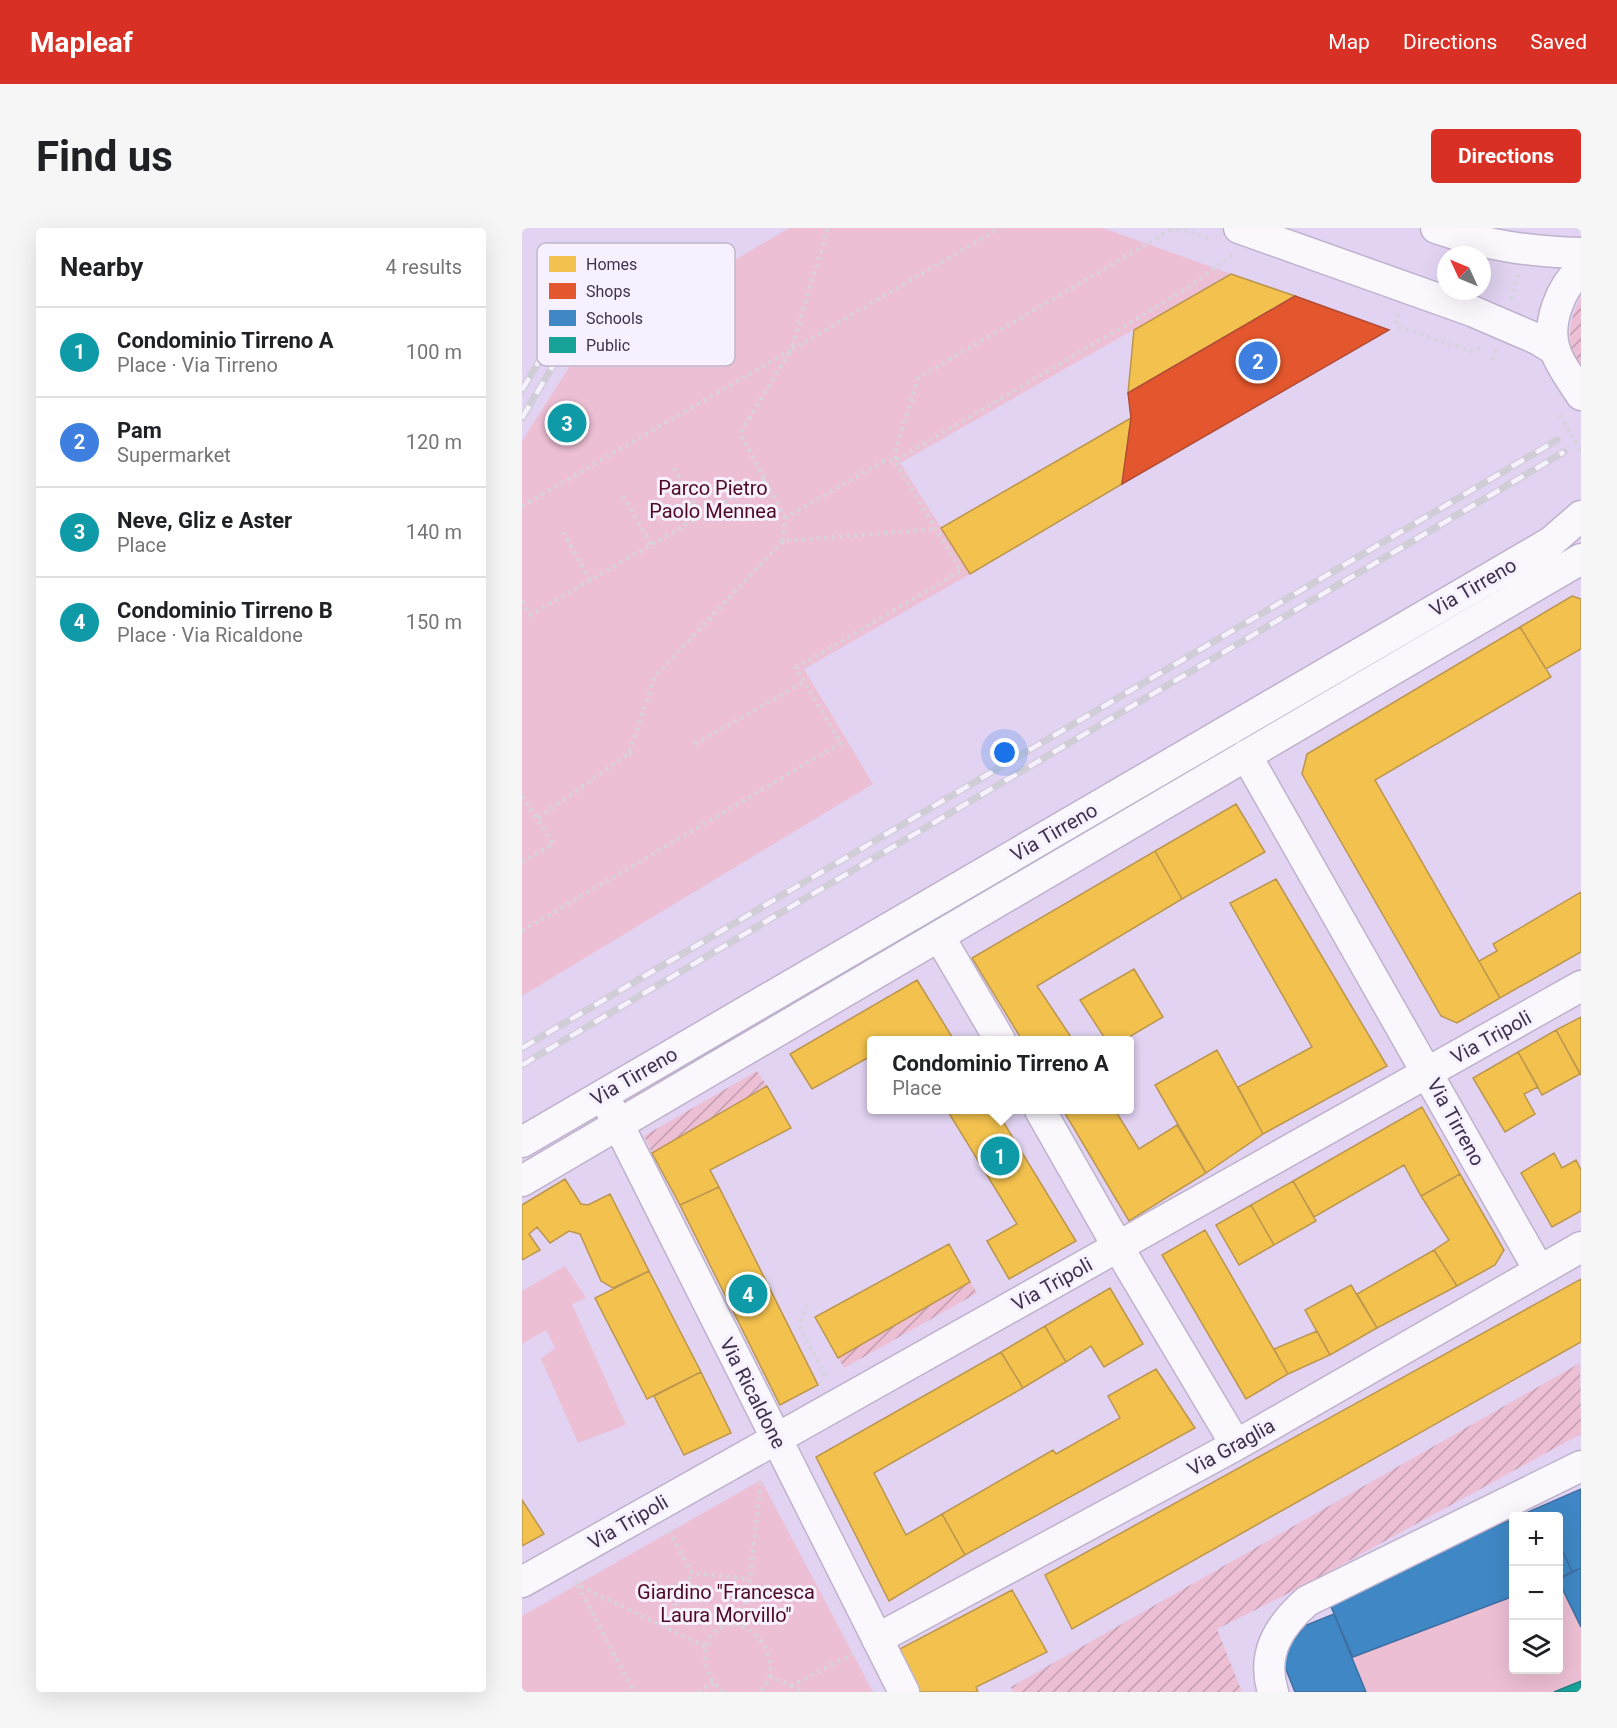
<!DOCTYPE html>
<meta charset="utf-8">
<style>
body{margin:0;font-family:Roboto,sans-serif;background:#f6f6f6;color:#202124}
.controls{position:absolute;right:18px;bottom:18px;display:grid;overflow:hidden;border-radius:6px;box-shadow:0 6px 24px #0002}
.controls button{width:54px;height:54px;display:grid;place-items:center;padding:0;border:0;border-bottom:2px solid #e0e0e0;background:#fff;color:#202124;font:30px sans-serif}
.compass{position:absolute;left:915px;top:18px;width:54px;height:54px;border-radius:50%;background:#fff;box-shadow:0 6px 24px #0002;rotate:314deg}
.you{position:absolute;left:483px;top:525px;width:21px;height:21px;margin:-15px;border:4px solid #fff;border-radius:50%;background:#1a73e8;box-shadow:0 0 0 9px #1a73e833}
.badge{display:grid;place-items:center;width:39px;height:39px;border-radius:50%;background:#d93025;color:#fff;font-size:20px;font-weight:700}
.pin{position:absolute;translate:-50% -50%;border:3px solid #fff;box-shadow:0 2px 6px #0006}
.popup{position:absolute;left:345px;top:808px;width:267px;height:78px;box-sizing:border-box;display:grid;place-content:center;border-radius:6px;background:#fff;filter:drop-shadow(0 2px 4px #0005);font-size:20px;white-space:nowrap;color:#757577}
.popup b{font-size:22px;color:#202124}
.popup::after{content:'';position:absolute;left:50%;top:100%;margin-left:-12px;border:12px solid transparent;border-top-color:#fff}
.list{margin:0;padding:0;list-style:none}
h2{display:flex;justify-content:space-between;align-items:center;height:78px;margin:0;padding:0 24px;font-size:26px}
h2 small{font-size:20px;font-weight:400;color:#757577}
.list li{display:grid;grid-template-columns:39px 1fr auto;gap:18px;align-items:center;box-sizing:border-box;height:90px;padding:0 24px;border-top:2px solid #e0e0e0}
.list b{display:block;font-size:22px;white-space:nowrap}
.list p{margin:0;font-size:20px;white-space:nowrap;color:#757577}
.list em{font-size:20px;font-style:normal;color:#757577}
.icon{flex:none;width:33px;height:33px;fill:none;stroke:currentColor;stroke-width:2;stroke-linecap:round;stroke-linejoin:round}
.map{position:relative;flex:none;width:1059px;height:1464px;overflow:hidden;border-radius:6px}
header{display:flex;align-items:center;gap:36px;box-sizing:border-box;height:84px;padding:0 30px;background:#d93025;color:#fff}
header strong{font-size:28px}
nav{display:flex;gap:33px;margin-inline-start:auto;font-size:21px}
.intro{display:flex;align-items:center;justify-content:space-between;box-sizing:border-box;height:144px;padding:0 36px}
h1{margin:0;font-size:42px}
.button{padding:15px 27px;border-radius:6px;background:#d93025;color:#fff;font-size:21px;font-weight:700}
main{display:flex;gap:36px;padding:0 36px}
aside{flex:1;background:#fff;border-radius:6px;box-shadow:0 6px 24px #0002}
.map>svg:first-child{display:block}
.green{fill:#edbfd4}
.garden{fill:url(#garden-furrows)}
.homes{fill:#f2c14e;stroke:#bc964e;stroke-width:1.5}
.shops{fill:#e4572e;stroke:#b24c37;stroke-width:1.5}
.schools{fill:#3f88c5;stroke:#3f6ea1;stroke-width:1.5}
.public{fill:#17a398;stroke:#238182;stroke-width:1.5}
.lines{fill:none;stroke-linecap:round;stroke-linejoin:round}
.minor-casing{stroke:#bfb2cd;stroke-width:33}
.path{stroke:#d7d3dc;stroke-width:4;stroke-dasharray:3 4.5;stroke-linecap:butt}
.minor{stroke:#faf8fd;stroke-width:30}
.rail-casing{stroke:#d1cdd6;stroke-width:7}
.rail{stroke:#f7f1ff;stroke-width:4.5;stroke-dasharray:14;stroke-linecap:butt}
.labels{text-anchor:middle;stroke-width:6;stroke-linejoin:round;paint-order:stroke}
.park-label{font-size:20px;fill:#500a23;stroke:#f7f1ff}
.street-label{font-size:20px;fill:#3f324d;stroke:#f7f1ff}
.key{fill:#f7f1ff;stroke:#c0b8ca;stroke-width:1.5}
.key-label{font-size:16px;fill:#3f324d}
</style>
<header>
<strong>Mapleaf</strong>
<nav><a>Map</a><a>Directions</a><a>Saved</a></nav>
</header>
<div class="intro"><h1>Find us</h1><a class="button">Directions</a></div>
<main>
<aside>
<h2>Nearby<small>4 results</small></h2>
<ul class="list">
<li><span class="badge" style="background:#0f9aa8">1</span><div><b>Condominio Tirreno A</b><p>Place · Via Tirreno</p></div><em>100 m</em></li>
<li><span class="badge" style="background:#3f7fe0">2</span><div><b>Pam</b><p>Supermarket</p></div><em>120 m</em></li>
<li><span class="badge" style="background:#0f9aa8">3</span><div><b>Neve, Gliz e Aster</b><p>Place</p></div><em>140 m</em></li>
<li><span class="badge" style="background:#0f9aa8">4</span><div><b>Condominio Tirreno B</b><p>Place · Via Ricaldone</p></div><em>150 m</em></li>
</ul>
</aside>
<div class="map">
<svg width="1059" height="1464" viewBox="0 0 1059 1464">
<defs>
<pattern id="garden-furrows" width="10" height="10" patternUnits="userSpaceOnUse" patternTransform="scale(1.5)"><rect width="10" height="10" fill="#edbfd4"/><path d="M-1 1l2-2M0 10L10 0M9 11l2-2" fill="none" stroke="#c19cae"/></pattern>
</defs>
<rect width="100%" height="100%" fill="#e1d3f1"/>
<path class="green" d="M267,0H581L709,46L378,235L448,346L282,441L351,556L0,768V213L56,125Z
M43,1038L64,1070L50,1076L104,1197L56,1215L19,1131L33,1120L24,1102L0,1116V1063Z
M239,1252L351,1464H0V1388Z
M1037,1352L1059,1399V1453L1032,1464H844L831,1429L991,1368L992,1442H1036Z"/>
<path class="garden" d="M1059,68V142C1043,115 1046,95 1059,68Z
M235,843L245,858L130,925L122,908Z
M448,1054L455,1065L322,1140L316,1130Z
M1058,1135L1059,1206L775,1361L695,1401L720,1464H491L489,1459Z"/>
<path class="homes" d="M709,46L773,68L606,165L612,102Z
M609,190L600,256L448,346L419,300Z
M1050,368L1059,371V421L1024,441L998,399Z
M998,399L1029,449L853,552L978,770L935,795L919,788L780,546L785,526Z
M714,576L743,624L660,671L633,623Z
M633,623L660,671L515,758L551,812H500L450,730Z
M754,651L865,838L741,906L716,859L790,819L708,675Z
M1059,664V724L978,770L957,733L975,723L971,716Z
M612,741L641,789L602,812H584L558,772Z
M395,752L432,812H383L382,810L377,812H349V828L290,861L268,826Z
M1059,789V847L1034,802Z
M1034,802L1058,846L1020,867L996,824Z
M695,822L741,906L684,945L633,857Z
M996,824L1016,859L1002,866L1013,886L983,904L951,850Z
M245,858L269,900L188,942L197,959L158,977L130,925Z
M900,879L938,946L899,968L882,937L792,989L771,953Z
M425,882H474L554,1013L487,1051L465,1013L495,996Z
M541,882H593L617,921L655,897L684,945L607,993Z
M1032,925L1040,940L1054,932L1059,942V983L1030,999L999,945Z
M938,946L982,1022L973,1037L935,1058L912,1022L927,1012L899,968Z
M43,951L59,976L66,977L88,966L127,1043L91,1060L79,1053L58,1006L47,1003L28,1015L15,999L7,1006L18,1022L0,1032V977Z
M771,953L794,993L752,1017L729,977Z
M197,959L296,1157L258,1177L158,977Z
M729,977L752,1017L717,1037L694,997Z
M683,1002L766,1146L724,1171L640,1027Z
M427,1016L448,1054L316,1130L293,1089Z
M912,1022L935,1058L855,1100L835,1066Z
M127,1043L179,1144L125,1171L73,1070Z
M1059,1051V1114L550,1401L523,1347Z
M829,1057L855,1100L808,1127L783,1082Z
M588,1060L621,1116L582,1139L569,1118L544,1134L523,1098Z
M523,1098L544,1134L501,1160L479,1124Z
M795,1103L808,1127L766,1146L752,1121Z
M479,1124L501,1160L352,1245L384,1307L420,1286L443,1327L367,1373L294,1229Z
M634,1141L673,1200L443,1327L420,1286L531,1222L534,1226L598,1190L586,1168Z
M179,1144L209,1205L162,1227L132,1168Z
M0,1272L22,1306L0,1318Z
M490,1362L525,1424L454,1459L456,1464H393L372,1424Z"/>
<path class="shops" d="M773,68L867,102L600,256L609,190L606,165Z"/>
<path class="schools" d="M1059,1261V1340L1050,1344L1036,1312V1288H997Z
M988,1292L992,1300V1368L831,1429L806,1372Z
M1036,1312L1050,1344L1036,1351Z
M1059,1340V1399L1036,1352Z
M812,1386L844,1464H773L759,1429L782,1398Z"/>
<path class="public" d="M1059,1453V1464H1032Z"/>
<g class="lines">
<g class="minor-casing">
<path id="minor" d="M717,0L950,83L1015,111L1033,122
M914,0C963,17 1007,24 1059,25
M1059,41C1039,59 1024,95 1033,122C1037,136 1051,154 1059,167
M724,527L1017,1042
M417,708L478,812
M88,880L382,1464
M518,882L596,1019L714,1217
M0,914L1029,314L1059,288
M0,953L1059,331
M0,1354L1059,758
M355,1411L714,1217L1059,1019
M751,1464C739,1425 757,1398 785,1373L1059,1238"/>
</g>
<path class="path" d="M655,0L691,12
M989,71L996,46
M876,86L874,98L949,123L961,119
M970,132L974,121
M1038,187L1059,224
M152,240L179,288
M101,268L129,316
M0,278L269,122L306,0
M263,290L218,205L269,122L478,0
M41,304L68,352
M261,313L263,290L362,233H373L375,218L396,150L652,0
M0,373L8,387L243,251
M173,516L282,454
M107,525L113,528
M0,568L15,591
M0,634L31,616L15,591L107,525L133,448L261,313L413,301
M0,703L319,515L274,440L439,343L373,233L663,62L710,27
M285,1077L278,1095L279,1102L305,1151
M147,1303L170,1345L228,1351
M54,1353L56,1357L184,1419
M56,1358L112,1464
M143,1398L170,1345
M221,1399L228,1351L239,1251
M248,1448L282,1464
M269,1458L332,1425
M176,1464L192,1455
M201,1464C196,1459 190,1453 187,1446C180,1431 182,1408 198,1400C219,1388 242,1410 247,1430C251,1442 247,1455 238,1464"/>
<use href="#minor" class="minor"/>
<g class="rail-casing">
<path id="rail" d="M0,162L29,113
M0,190L42,119
M0,820L1035,212
M0,837L1042,224"/>
</g>
<use href="#rail" class="rail"/>
</g>
<g class="labels">
<g class="park-label">
<text x="191" y="267">Parco Pietro<tspan x="191" dy="23">Paolo Mennea</tspan></text>
<text x="204" y="1371">Giardino "Francesca<tspan x="204" dy="23">Laura Morvillo"</tspan></text>
</g>
<g class="street-label">
<text transform="translate(951 359) rotate(-30)" y="7">Via Tirreno</text>
<text transform="translate(532 604) rotate(-30)" y="7">Via Tirreno</text>
<text transform="translate(969 809) rotate(-29)" y="7">Via Tripoli</text>
<text transform="translate(112 848) rotate(-30)" y="7">Via Tirreno</text>
<text transform="translate(934 894) rotate(61)" y="7">Via Tirreno</text>
<text transform="translate(530 1056) rotate(-29)" y="7">Via Tripoli</text>
<text transform="translate(231 1165) rotate(63)" y="7">Via Ricaldone</text>
<text transform="translate(709 1219) rotate(-29)" y="7">Via Graglia</text>
<text transform="translate(106 1294) rotate(-30)" y="7">Via Tripoli</text>
</g>
</g>
<rect x="15" y="15" width="198" height="123" rx="9" class="key"/>
<rect x="27" y="28" width="27" height="16" fill="#f2c14e"/>
<rect x="27" y="55" width="27" height="16" fill="#e4572e"/>
<rect x="27" y="82" width="27" height="16" fill="#3f88c5"/>
<rect x="27" y="109" width="27" height="16" fill="#17a398"/>
<g class="key-label">
<text x="64" y="42">Homes</text>
<text x="64" y="69">Shops</text>
<text x="64" y="96">Schools</text>
<text x="64" y="123">Public</text>
</g>
</svg>
<div class="controls">
<button>+</button>
<button>−</button>
<button><svg class="icon" aria-label="layers" viewBox="0 0 24 24"><path d="M12 4l9 5-9 5-9-5zM3 14l9 5 9-5"/></svg></button>
</div>
<svg class="compass" viewBox="-18 -18 36 36"><path d="M0-13l5 13h-10z" fill="#e53935"/><path d="M0 13l5-13h-10z" fill="#757577"/></svg>
<div class="you"></div>
<div class="pin badge" style="left:478px;top:928px;background:#0f9aa8">1</div>
<div class="popup"><b>Condominio Tirreno A</b>Place</div>
<div class="pin badge" style="left:736px;top:133px;background:#3f7fe0">2</div>
<div class="pin badge" style="left:45px;top:195px;background:#0f9aa8">3</div>
<div class="pin badge" style="left:226px;top:1066px;background:#0f9aa8">4</div>
</div>
</main>
